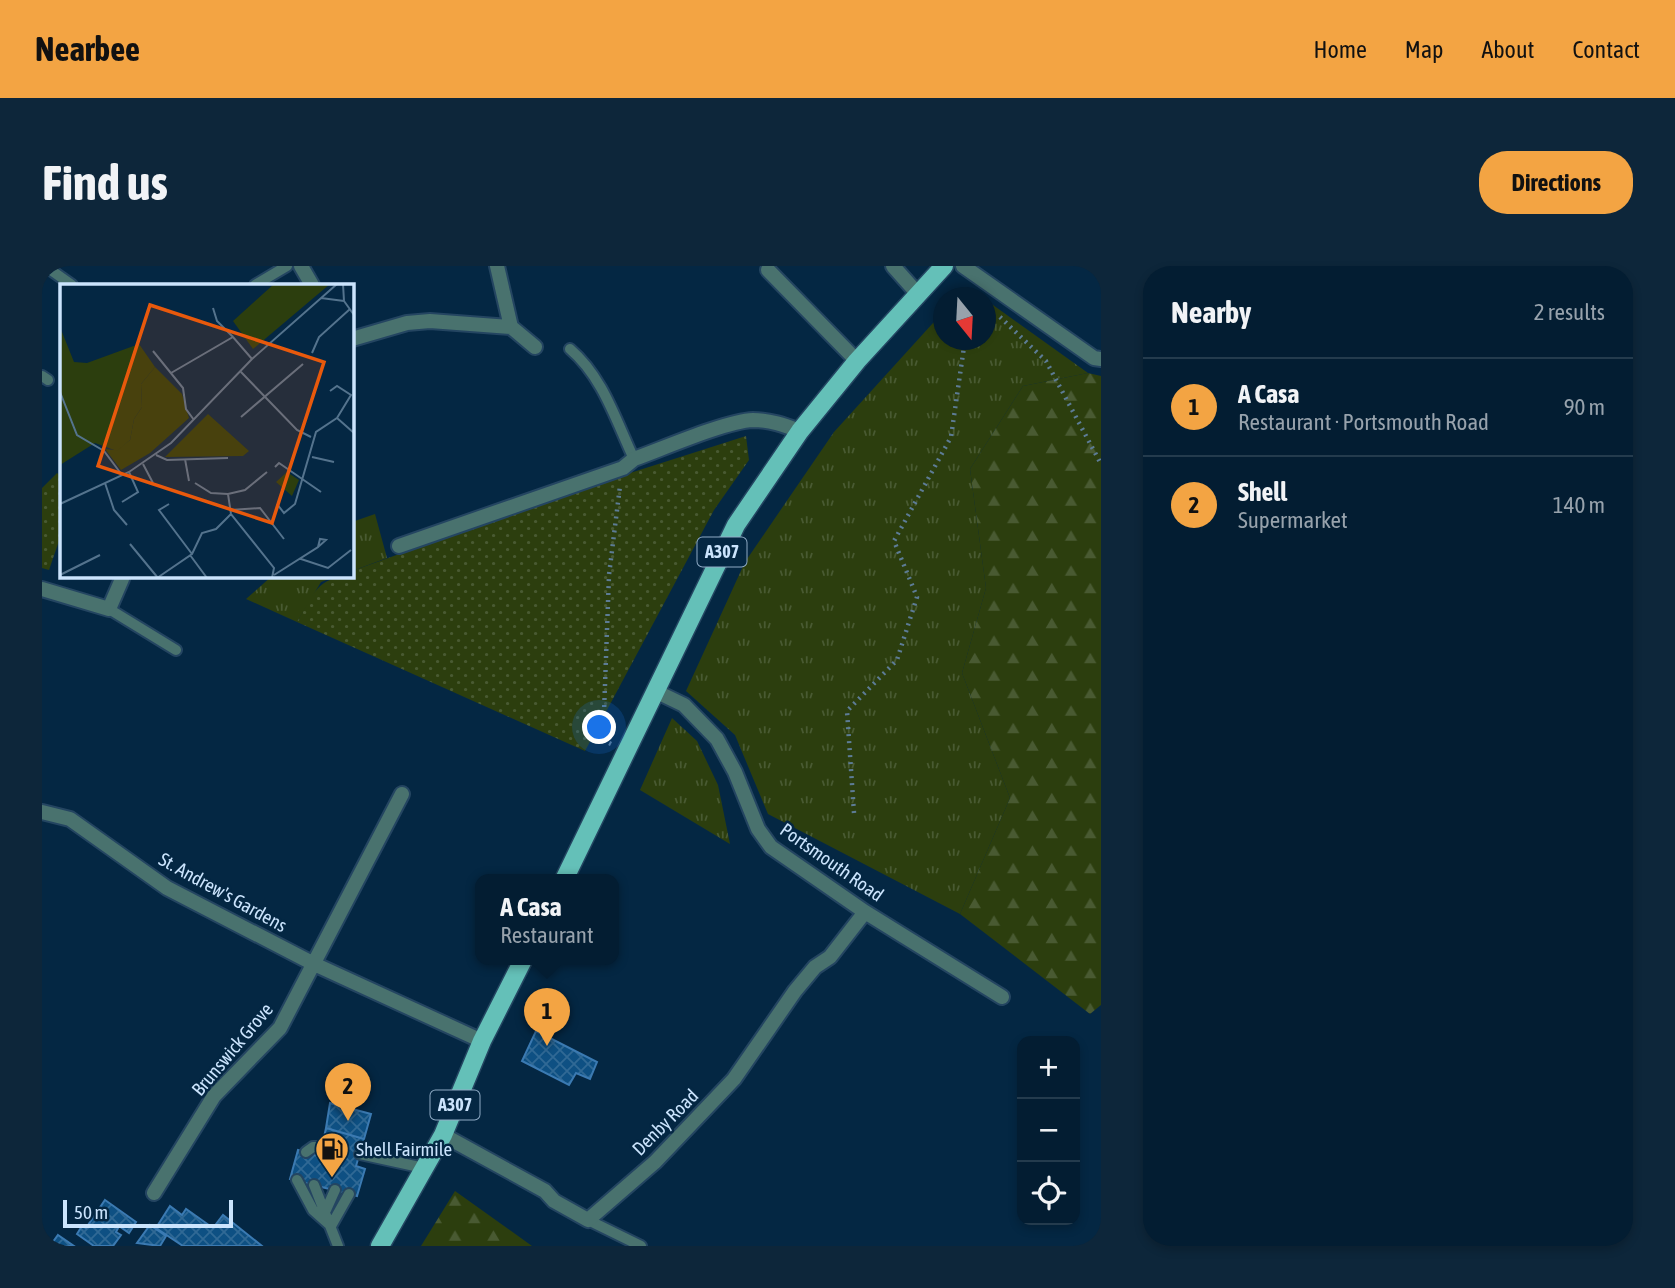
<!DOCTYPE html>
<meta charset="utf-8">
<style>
body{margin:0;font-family:"Asap Condensed",sans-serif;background:#0d263a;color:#f1f3f6}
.controls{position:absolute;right:21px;bottom:21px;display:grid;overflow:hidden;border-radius:14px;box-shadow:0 4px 10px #0003}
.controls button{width:63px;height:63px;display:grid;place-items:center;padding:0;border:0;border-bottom:2px solid #243b4d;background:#031d32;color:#f1f3f6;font:35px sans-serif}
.compass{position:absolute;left:891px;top:21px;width:63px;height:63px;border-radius:50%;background:#031d32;box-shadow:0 4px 10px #0003;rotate:162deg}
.scale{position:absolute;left:21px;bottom:18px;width:170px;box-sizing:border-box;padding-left:7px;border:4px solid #cbe4fd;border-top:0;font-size:19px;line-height:24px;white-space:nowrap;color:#cbe4fd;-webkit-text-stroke:5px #042743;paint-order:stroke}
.you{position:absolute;left:558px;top:462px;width:24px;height:24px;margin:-18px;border:5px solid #fff;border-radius:50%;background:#1a73e8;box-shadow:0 0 0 10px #1a73e833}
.badge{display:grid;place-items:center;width:46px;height:46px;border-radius:50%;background:#f3a443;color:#111;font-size:23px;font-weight:700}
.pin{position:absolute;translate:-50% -58px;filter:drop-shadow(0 2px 4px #0008)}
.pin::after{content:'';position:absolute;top:37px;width:24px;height:21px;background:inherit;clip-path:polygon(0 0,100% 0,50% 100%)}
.popup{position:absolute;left:433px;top:608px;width:144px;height:91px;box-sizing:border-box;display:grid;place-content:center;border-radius:14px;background:#031d32;filter:drop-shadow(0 2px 5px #0005);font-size:23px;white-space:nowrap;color:#97a2ac}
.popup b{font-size:26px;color:#f1f3f6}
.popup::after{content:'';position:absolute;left:50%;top:100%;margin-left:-14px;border:14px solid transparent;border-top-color:#031d32}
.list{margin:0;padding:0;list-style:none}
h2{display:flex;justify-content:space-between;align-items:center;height:91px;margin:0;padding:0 28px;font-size:30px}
h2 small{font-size:23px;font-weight:400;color:#97a2ac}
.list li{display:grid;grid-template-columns:46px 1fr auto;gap:21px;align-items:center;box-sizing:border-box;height:98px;padding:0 28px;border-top:2px solid #243b4d}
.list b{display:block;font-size:26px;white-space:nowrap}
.list p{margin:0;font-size:23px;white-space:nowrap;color:#97a2ac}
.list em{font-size:23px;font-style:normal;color:#97a2ac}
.icon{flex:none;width:38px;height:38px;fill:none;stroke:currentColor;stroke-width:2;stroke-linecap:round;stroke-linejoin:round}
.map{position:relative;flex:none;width:1059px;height:980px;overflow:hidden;border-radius:28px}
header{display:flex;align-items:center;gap:42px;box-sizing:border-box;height:98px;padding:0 35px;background:#f3a443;color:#111}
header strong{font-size:33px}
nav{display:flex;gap:38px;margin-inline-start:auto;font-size:24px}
.intro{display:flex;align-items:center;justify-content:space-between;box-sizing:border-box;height:168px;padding:0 42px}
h1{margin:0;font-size:49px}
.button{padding:18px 32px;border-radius:28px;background:#f3a443;color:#111;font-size:24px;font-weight:700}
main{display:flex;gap:42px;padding:0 42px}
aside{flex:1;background:#031d32;border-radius:28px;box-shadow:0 4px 10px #0003}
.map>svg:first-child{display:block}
.grass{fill:url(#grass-tufts)}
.forest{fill:url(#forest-firs)}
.park{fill:url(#park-dots)}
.building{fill:url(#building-cross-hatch);stroke:#3b7ab2;stroke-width:2}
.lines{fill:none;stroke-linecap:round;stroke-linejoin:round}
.service-casing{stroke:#244561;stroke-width:14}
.minor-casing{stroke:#244561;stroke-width:18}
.primary-casing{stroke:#244561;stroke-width:21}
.path{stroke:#5d7c96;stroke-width:4.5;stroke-dasharray:2 5;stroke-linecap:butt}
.service{stroke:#49726e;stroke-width:10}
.minor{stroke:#49726e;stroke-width:14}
.primary{stroke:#64c0b8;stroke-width:18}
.labels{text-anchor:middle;stroke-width:5;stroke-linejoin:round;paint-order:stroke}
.shield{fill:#042743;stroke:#8fabc5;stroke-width:2}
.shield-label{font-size:18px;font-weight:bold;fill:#cbe4fd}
.street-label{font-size:19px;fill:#cbe4fd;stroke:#042743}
.poi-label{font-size:19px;fill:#cbe4fd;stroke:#042743;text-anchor:start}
.inset-road{fill:none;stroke:#54738d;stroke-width:2}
.view{fill:#e8590c;fill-opacity:0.15;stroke:#e8590c;stroke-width:3.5}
.inset-edge{fill:none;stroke:#cbe4fd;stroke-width:3.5}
</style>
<header>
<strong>Nearbee</strong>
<nav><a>Home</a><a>Map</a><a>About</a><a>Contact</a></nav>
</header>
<div class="intro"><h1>Find us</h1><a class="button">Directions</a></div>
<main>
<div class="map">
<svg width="1059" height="980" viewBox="0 0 1059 980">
<defs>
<pattern id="grass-tufts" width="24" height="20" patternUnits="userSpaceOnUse" patternTransform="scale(1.75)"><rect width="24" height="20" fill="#2c3e0e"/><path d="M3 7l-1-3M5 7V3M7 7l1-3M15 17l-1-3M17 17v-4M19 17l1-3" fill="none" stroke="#495a32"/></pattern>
<pattern id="forest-firs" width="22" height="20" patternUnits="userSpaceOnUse" patternTransform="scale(1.75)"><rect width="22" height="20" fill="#2c3e0e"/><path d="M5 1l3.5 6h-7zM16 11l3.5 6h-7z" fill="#495a32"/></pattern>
<pattern id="park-dots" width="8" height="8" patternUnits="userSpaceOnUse" patternTransform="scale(1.75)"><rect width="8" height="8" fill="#2c3e0e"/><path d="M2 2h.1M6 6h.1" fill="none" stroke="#495a32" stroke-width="1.8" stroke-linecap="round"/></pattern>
<pattern id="building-cross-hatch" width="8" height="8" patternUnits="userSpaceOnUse" patternTransform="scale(1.75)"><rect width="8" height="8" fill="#0e5083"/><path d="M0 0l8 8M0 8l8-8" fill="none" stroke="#306995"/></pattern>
</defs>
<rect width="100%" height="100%" fill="#042743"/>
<path class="grass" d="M944,34L1046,107L981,120L928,203L944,322L920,407L968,532L918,648L726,548L693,469L644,425L703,296L792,166L901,46L902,74H944Z
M333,248L345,292L310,305V256Z
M230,310H295L279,316L255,356L204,333Z
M630,452L655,475L676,519L688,578L598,524Z"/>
<path class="forest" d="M1046,107L1059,110V739L1048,748L918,648L968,532L920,407L944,322L928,203L981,120Z
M413,925L490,980H379Z"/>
<path class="park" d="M704,170L707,194L672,244L543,485L255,356C271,329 275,310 310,310V305L538,223Z
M15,207L19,210V269L7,304L0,302V222Z"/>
<path class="building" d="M494,765L555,796L548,813L534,807L527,819L480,795Z
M288,837L329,848L322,873L284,862Z
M284,862L322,873L314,900L323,903L315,930L248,913L256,884L278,890Z
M63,934L94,956L87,967L77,960L74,966L79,969L71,980H52L35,968L40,960L44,962Z
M128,940L140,949L144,943L171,962L181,949L220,980H141L114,962Z
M108,959L124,970L118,980L95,977Z
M16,969L32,980H8Z"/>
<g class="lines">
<g class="service-casing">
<path id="service" d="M3,0L30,19
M213,19L245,0
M528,83C561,111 574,155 592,193
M0,110L6,114
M67,343L134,384
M264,886L271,881H280
M318,888L382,902
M255,914L271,944L289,960L307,928
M272,919L296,980
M284,944L293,924
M546,954L599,980"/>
</g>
<g class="minor-casing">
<path id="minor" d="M259,0L270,19
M455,0L469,61
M851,0L875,27
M921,0L1052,92L1059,93
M726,4L815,95
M310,73L365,57L388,55L469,61L493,81
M357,280L581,202L592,193C620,183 684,155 711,154C728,154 742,159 758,165
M0,323L67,343L80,313
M613,425L642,439L675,473L693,506L716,563L729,581L823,646L960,731
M0,546L28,553L125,622L272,698L440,775
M401,869L503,925L512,935L546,954L613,896L692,813L753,725L773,701L788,691L823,646
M112,927L172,830L238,762L360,528"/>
</g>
<g class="primary-casing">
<path id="primary" d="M522,614L694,259L758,165L815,95L902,0
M338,980L401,869L440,775L481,694"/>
</g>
<path class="path" d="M944,51H958L1004,95L1059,198
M569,478L561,474L567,309L578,220
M812,547L805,445L855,394L875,331L852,275L909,171L923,74"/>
<use href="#service" class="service"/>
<use href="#minor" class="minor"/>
<use href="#primary" class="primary"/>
</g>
<defs>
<g id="fuel-pin" transform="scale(1.75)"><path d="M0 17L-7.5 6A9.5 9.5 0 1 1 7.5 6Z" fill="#f3a443" stroke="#042743"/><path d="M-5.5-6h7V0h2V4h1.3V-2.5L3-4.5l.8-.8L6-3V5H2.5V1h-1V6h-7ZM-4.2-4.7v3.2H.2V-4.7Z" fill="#111"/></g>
</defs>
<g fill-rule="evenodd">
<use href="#fuel-pin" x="290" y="883"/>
</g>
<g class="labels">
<g class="shield">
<rect x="655.5" y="271.5" width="49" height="29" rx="5"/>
<rect x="388.5" y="824.5" width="49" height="29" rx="5"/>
</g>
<g class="shield-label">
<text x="680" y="292">A307</text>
<text x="413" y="845">A307</text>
</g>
<g class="street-label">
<text transform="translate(790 596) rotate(35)" y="7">Portsmouth Road</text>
<text transform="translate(181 626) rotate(29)" y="7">St. Andrew's Gardens</text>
<text transform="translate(190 783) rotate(-50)" y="7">Brunswick Grove</text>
<text transform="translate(623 856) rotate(-45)" y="7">Denby Road</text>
</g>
<g class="poi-label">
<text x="314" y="890">Shell Fairmile</text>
</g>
</g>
<g transform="translate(18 18)">
<rect width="294" height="294" fill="#042743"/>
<path d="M95,83L122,110L129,134L90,169L61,186L45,165L57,166L70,156L74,135L82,123L81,100Z" fill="#2c3e0e"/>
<path d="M214,0H270L193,65L173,37ZM0,43L14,78L27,79L79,60L95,83L81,100L82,123L74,135L70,156L57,167L35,159L0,181Z" fill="#2c3e0e"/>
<path d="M148,130L189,167L183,172L105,173ZM227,188L239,196L232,212L216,198Z" fill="#2c3e0e"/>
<path class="inset-road" d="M283,0L284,17L294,31M261,14L284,17M153,24L157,37L173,53M93,67L123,104L126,125L134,136M252,69L259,53L290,25M181,88L237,146L251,153M111,89L173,53L192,75M270,107L277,102L291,111L277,134M0,108L17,151L44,167L62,191M181,133L243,80M96,171L107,176L168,174M252,173L274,178M125,175L129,197M83,180L93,199M215,183L219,179L261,208M45,199L54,226L67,241M135,199L151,209L168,210L185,206L207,188M168,210L171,230L214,284L212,294M62,218L78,208L69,188M0,220L69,188L111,159L192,75L277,0M109,220L99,226L132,270M217,220L224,229L235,220L256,148L277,134L294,149M170,226L200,224L224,255M70,260L98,294M130,271L147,294M241,275L268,284L291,266M0,291L40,271M214,291L258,263L260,255L266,256L258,263M97,294L132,270L142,249L156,245L171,230"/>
<path class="view" d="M90,21L264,78L212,239L38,182Z"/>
<rect width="294" height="294" class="inset-edge"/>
</g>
</svg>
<div class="controls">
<button>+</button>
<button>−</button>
<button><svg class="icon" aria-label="locate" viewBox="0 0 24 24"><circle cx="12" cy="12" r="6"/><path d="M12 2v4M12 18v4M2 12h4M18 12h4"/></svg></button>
</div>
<svg class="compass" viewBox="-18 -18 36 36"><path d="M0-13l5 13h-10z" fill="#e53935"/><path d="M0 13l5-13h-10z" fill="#97a2ac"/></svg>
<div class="scale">50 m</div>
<div class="you"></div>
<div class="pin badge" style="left:505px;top:780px">1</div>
<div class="popup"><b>A Casa</b>Restaurant</div>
<div class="pin badge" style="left:306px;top:855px">2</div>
</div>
<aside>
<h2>Nearby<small>2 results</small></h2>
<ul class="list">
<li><span class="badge">1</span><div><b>A Casa</b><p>Restaurant · Portsmouth Road</p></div><em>90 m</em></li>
<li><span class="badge">2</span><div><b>Shell</b><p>Supermarket</p></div><em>140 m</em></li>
</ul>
</aside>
</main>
